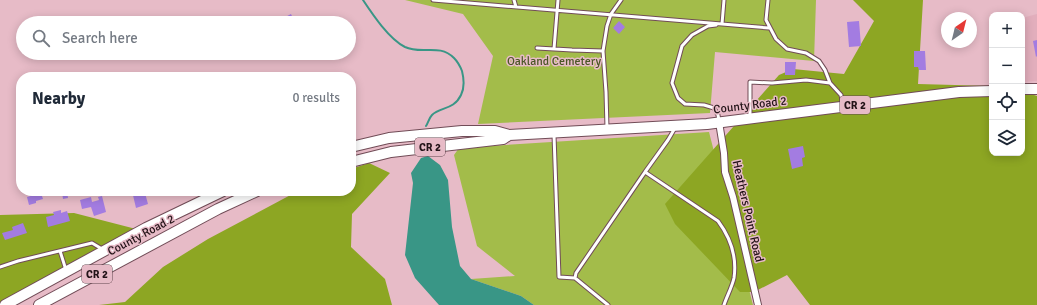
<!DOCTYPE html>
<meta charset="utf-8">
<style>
body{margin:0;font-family:Signika,sans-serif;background:#f6f6f7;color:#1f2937}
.controls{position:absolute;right:12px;top:12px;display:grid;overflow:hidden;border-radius:8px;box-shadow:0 2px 10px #0003}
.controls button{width:36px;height:36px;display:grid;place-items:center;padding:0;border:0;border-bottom:1px solid #e0e1e3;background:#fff;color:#1f2937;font:20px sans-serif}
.compass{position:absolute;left:941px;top:12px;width:36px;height:36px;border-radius:50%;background:#fff;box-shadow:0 2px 10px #0003;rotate:35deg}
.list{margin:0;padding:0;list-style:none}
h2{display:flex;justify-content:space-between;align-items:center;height:52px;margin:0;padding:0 16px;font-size:17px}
h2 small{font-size:13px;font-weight:400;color:#747a83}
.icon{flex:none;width:22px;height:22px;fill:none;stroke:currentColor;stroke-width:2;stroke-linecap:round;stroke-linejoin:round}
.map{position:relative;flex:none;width:1037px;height:305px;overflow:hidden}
.search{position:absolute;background:#fff;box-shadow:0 2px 10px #0003;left:16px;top:16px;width:340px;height:44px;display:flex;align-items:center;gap:10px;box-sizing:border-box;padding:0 14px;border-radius:22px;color:#747a83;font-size:15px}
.panel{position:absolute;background:#fff;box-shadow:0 2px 10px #0003;left:16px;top:72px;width:340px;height:124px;border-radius:16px}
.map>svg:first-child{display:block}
.built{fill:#e2aebc}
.green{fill:#a3bc4a}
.forest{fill:#8da623}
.water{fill:#399686}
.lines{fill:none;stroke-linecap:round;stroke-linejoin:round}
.stream{stroke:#399686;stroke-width:2}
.building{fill:#a37ce1}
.service-casing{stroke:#714c57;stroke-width:5}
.minor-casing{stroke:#714c57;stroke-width:8}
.primary-casing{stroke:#714c57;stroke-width:12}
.service{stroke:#fff;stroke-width:3}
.minor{stroke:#fff;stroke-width:6}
.primary{stroke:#fff;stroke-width:10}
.labels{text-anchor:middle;stroke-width:3;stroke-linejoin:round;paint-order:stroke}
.shield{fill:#e7bbc7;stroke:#5e454c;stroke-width:1}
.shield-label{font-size:11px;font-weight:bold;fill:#231318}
.park-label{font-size:12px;fill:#4b5626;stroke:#e7bbc7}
.street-label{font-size:12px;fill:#231318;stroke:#e7bbc7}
</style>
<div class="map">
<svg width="1037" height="305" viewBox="0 0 1037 305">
<rect width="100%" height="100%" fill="#e7bbc7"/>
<path class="built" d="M1037,14V81L1022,82V18Z"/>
<path class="green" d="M405,0H816L814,61L715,52L710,113L478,124L493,56L463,14Z
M709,132L753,305H534L521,296L471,279L515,276L477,246L454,155L459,148Z"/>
<path class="forest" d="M853,0H923L918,84L992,86V153H1022V91L1037,96V305H810L787,275L754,292H740L675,224L665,204L779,75L793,69L844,74L874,21Z
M369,163L390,173L352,214L351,247L385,279L392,305H99L125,302L163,267L208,239L298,191H351V169Z
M74,213L136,229L4,305H0V215Z"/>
<path class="water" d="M428,156L440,165L448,180L452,227L460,266L471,279L521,296L534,305H439L415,278L405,255L413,183L411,173L421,158Z"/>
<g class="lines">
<path class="stream" d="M363,0C373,15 389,39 405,47C422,55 439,43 454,58C458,62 460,66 462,71C464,79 465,87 461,95C454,110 440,107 432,115C429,118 428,123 426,126"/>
</g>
<path class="building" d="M291,14L295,23H274Z
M619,21L625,27L619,34L613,28Z
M859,21L861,46L849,47L847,22Z
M1037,40V56L1036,57L1033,41Z
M914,51H925L926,70H919L918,67H914Z
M785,62H796L795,75H785Z
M803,146L805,157L802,158L803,166L792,169L788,149Z
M67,191L68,198L63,199L62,192Z
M132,191H152L145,193L148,204L136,208Z
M41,193L43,199L36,201V203L29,205L27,197Z
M102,196L106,212L94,216L91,207L82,209L80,200L91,197L92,202L99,200L98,197Z
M61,210V213L67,211L70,221L48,227L46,217L54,215L53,212Z
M23,223L27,233L5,240L2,233L13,230L12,227Z"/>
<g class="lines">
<g class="service-casing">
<path id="service" d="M433,0L769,28
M514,0L516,7
M768,0L766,20L776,39L787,49L806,53L819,61L825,70L830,83
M722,24L724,0
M716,25L708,26L692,35L682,46L672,83L678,98L685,104L704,105L714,108L718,115L719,121
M537,48L572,50L603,51
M554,49L558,0
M750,117V82L772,83L806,80L830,83L841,95L843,105
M607,128L606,92L603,51L607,26L611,14L621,0
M554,135L559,277L575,278L608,305
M645,172L718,221C730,237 737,257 734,278C732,287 727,296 724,305
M60,251L66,270
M0,267L18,261L92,243L102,249
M575,278L576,273L645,172L668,140L675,128"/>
</g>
<g class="minor-casing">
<path id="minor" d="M719,122L724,153L725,172L733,197L758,305"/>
</g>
<g class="primary-casing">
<path id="primary" d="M1022,89H1037
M351,147L389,138L462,131H495L509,135L707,124L959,92L992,91
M351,162L391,152L503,139L509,135
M5,305L146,228L223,191
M39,305L218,209L257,191"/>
</g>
<use href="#service" class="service"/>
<use href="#minor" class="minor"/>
<use href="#primary" class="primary"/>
</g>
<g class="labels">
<g class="shield">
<rect x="840" y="96" width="30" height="18" rx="3"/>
<rect x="415" y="138" width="30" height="18" rx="3"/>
<rect x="82" y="265" width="30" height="18" rx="3"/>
</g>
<g class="shield-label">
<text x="855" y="109">CR 2</text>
<text x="430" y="151">CR 2</text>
<text x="97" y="278">CR 2</text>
</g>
<g class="park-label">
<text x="554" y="65">Oakland Cemetery</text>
</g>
<g class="street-label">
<text transform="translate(750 105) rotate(-7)" y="4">County Road 2</text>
<text transform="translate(748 211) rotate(77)" y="4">Heathers Point Road</text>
<text transform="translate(141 235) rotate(-28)" y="4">County Road 2</text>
</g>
</g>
</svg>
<div class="controls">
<button>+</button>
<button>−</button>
<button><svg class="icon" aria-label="locate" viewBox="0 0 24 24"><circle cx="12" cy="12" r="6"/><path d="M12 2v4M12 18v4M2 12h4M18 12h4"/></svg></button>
<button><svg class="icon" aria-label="layers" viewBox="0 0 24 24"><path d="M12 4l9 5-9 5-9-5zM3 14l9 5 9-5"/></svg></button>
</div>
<svg class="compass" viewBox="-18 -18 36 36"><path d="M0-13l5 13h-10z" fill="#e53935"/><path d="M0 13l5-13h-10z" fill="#747a83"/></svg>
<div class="search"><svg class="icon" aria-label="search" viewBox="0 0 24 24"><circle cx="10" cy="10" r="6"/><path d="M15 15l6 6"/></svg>Search here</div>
<section class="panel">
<h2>Nearby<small>0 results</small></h2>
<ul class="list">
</ul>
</section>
</div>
